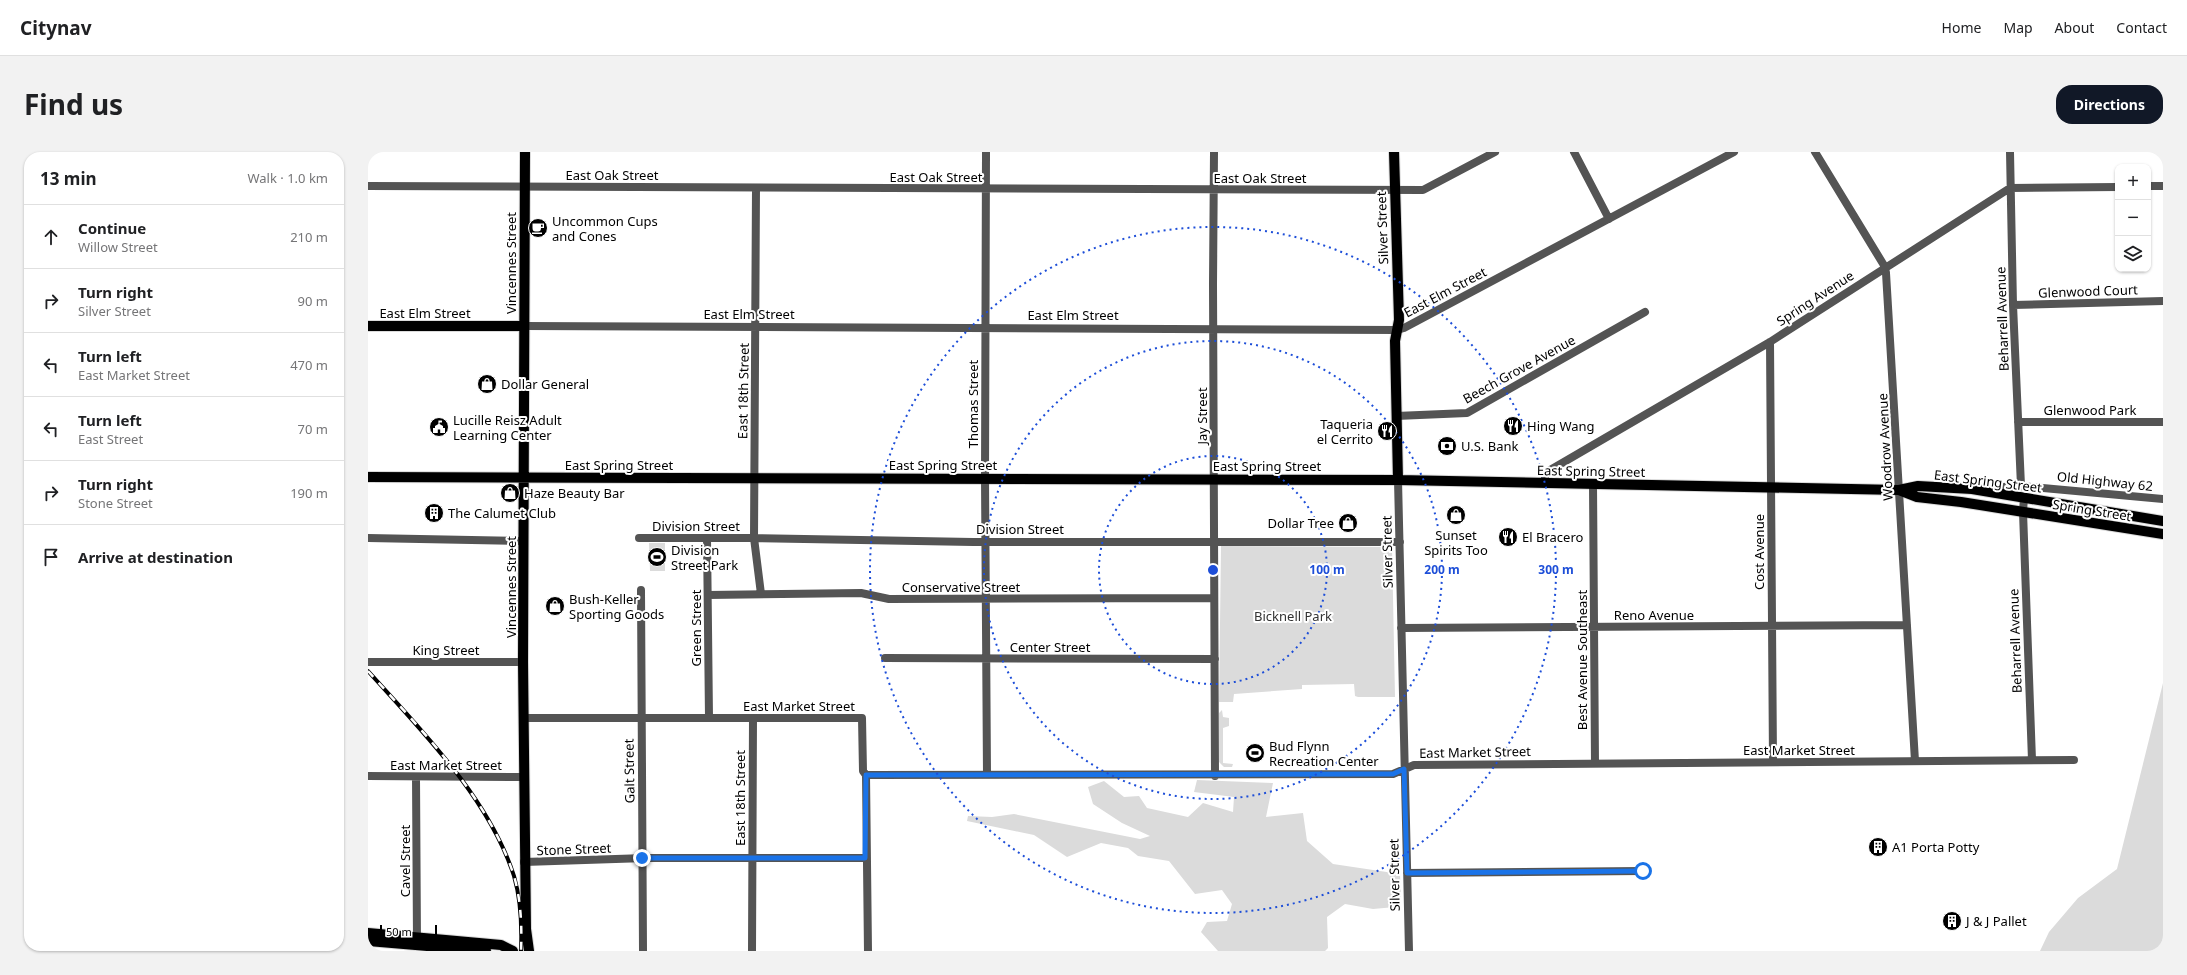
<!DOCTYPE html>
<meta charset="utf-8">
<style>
body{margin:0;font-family:"Noto Sans",sans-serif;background:#f2f2f2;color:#202124}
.controls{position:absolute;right:12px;top:12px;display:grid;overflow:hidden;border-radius:8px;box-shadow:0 1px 3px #0004}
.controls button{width:36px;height:36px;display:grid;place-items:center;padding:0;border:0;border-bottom:1px solid #e0e0e0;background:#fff;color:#202124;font:20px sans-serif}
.scale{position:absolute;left:12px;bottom:10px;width:57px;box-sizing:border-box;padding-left:4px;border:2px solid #000;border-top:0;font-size:11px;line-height:14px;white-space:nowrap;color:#000;-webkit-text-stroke:3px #fff;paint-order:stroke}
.stop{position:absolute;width:12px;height:12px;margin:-9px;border:3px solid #1a73e8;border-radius:50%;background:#fff}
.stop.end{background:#1a73e8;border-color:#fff;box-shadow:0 1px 4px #0008}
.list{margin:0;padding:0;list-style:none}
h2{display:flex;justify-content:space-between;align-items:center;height:52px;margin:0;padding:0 16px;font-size:17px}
h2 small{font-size:13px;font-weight:400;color:#757577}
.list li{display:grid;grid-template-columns:26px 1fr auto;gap:12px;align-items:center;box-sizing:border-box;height:64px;padding:0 16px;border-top:1px solid #e0e0e0}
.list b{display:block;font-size:15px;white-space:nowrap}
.list p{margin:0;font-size:13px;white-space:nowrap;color:#757577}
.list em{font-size:13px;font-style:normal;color:#757577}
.icon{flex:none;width:22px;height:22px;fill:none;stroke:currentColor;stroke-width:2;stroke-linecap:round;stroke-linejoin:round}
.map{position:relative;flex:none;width:1795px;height:799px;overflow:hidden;border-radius:16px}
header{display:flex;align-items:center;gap:24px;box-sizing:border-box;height:56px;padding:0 20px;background:#fff;border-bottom:1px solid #e0e0e0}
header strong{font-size:19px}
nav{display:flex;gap:22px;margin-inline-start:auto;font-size:14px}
.intro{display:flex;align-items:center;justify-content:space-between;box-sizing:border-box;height:96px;padding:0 24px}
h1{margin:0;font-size:28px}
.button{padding:10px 18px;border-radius:16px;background:#111827;color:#fff;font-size:14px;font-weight:700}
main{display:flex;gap:24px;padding:0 24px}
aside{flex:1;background:#fff;border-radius:16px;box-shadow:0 1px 3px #0004}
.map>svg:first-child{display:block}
.green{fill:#dbdbdb}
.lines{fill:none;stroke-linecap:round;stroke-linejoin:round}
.major-casing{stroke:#dbdbdb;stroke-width:12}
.minor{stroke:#545454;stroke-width:8}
.major{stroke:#000;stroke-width:10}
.rail-casing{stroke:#000;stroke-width:4}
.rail{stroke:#fff;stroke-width:2.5;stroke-dasharray:8;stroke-linecap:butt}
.route{stroke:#1a73e8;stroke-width:5}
.ring{fill:none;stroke:#1d4ed8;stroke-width:2;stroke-dasharray:2 4}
.labels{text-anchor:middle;stroke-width:4;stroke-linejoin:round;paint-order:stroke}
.street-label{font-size:13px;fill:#000;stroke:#fff}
.poi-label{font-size:13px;fill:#000;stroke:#fff;text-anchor:start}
.park-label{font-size:13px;fill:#323232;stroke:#fff}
.centre{fill:#1d4ed8;stroke:#fff;stroke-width:2}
.ring-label{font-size:12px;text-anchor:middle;font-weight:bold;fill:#1d4ed8;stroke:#fff;stroke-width:4;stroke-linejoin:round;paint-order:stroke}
</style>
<header>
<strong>Citynav</strong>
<nav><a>Home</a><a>Map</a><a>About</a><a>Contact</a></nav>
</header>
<div class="intro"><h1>Find us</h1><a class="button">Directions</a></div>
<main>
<aside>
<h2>13 min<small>Walk · 1.0 km</small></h2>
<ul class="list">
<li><svg class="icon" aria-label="ahead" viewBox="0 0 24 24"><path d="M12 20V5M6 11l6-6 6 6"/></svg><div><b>Continue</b><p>Willow Street</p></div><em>210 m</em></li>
<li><svg class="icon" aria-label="right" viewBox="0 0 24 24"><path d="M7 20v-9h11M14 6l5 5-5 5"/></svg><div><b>Turn right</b><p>Silver Street</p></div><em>90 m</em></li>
<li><svg class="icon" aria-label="left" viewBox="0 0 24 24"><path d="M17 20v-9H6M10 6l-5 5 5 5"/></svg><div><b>Turn left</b><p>East Market Street</p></div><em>470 m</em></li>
<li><svg class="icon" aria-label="left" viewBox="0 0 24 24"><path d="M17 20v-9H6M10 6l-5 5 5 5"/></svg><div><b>Turn left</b><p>East Street</p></div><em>70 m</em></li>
<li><svg class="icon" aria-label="right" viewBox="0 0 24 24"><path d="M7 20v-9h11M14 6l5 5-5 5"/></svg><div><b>Turn right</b><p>Stone Street</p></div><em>190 m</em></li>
<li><svg class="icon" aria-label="arrive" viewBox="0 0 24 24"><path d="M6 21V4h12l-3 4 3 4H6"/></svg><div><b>Arrive at destination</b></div></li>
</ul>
</aside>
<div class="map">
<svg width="1795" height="799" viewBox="0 0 1795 799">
<rect width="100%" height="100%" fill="#fff"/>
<path class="green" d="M281,391H297V419H282Z
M853,394L1024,395L1027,545H990L987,544L986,532L934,533V537L866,542L865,550H851Z
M1795,531V799H1672L1681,780L1710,746L1749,717Z
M854,558L855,565L861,566V574L855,576V611L865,612L864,615H856L851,610V561Z
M829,628L905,631L898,665L935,661L939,689L965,712L1032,722L1033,747L1027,755L1005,757L977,752L959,765L960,796L957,799H850L833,780L839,770L859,769L864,752L854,738L827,742L801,709L770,704L760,696L733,691L699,705L666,683L599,669L600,664L624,665L646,662L772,687L782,684L754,671L725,652L720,635L736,629L756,645L771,644L779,656L820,665L835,651L865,660L866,645L826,640Z"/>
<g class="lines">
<g class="major-casing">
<path id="major" d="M157,0L155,510L158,777L161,799
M1026,0L1031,168L1027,189L1030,328
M0,174H156
M0,325L1030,328L1531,338L1550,334L1604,337L1795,369
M1531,338L1549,345L1593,350L1795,382
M0,781L133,793L145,799
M0,789L118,799"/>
</g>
<path class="minor" d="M618,0L617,326L619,623
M846,0L845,132L847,624
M1206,0L1241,67
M1447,0L1517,115L1518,121L1547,609
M1642,0L1645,153L1653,334
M0,34L1055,38L1127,0
M1780,34H1795
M388,36L386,386L393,442
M1645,153L1795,149
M156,174L1029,178L1036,176L1366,0
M1402,190L1405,610
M1028,264L1099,261L1277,160
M1650,270H1795
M1030,328L1041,799
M1177,331V321L1402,190L1642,36L1750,35
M1225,332L1227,611
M1616,336L1653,334L1795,347
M1656,345L1655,360L1664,608
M0,386L156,389
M271,386H386L605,390H1032
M339,386L341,566
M273,438L275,799
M340,443L493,441L521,447L846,446
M1033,476L1539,473
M517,506L847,507
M0,510H155
M156,566H494L495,619L498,623H505L1025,622L1046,613L1706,608
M498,623L500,799
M0,624L156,625
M48,625L49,791
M156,710L278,706H497
M1039,721L1275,719
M384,799L385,566"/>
<use href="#major" class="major"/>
<g class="rail-casing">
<path id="rail" d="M0,519C53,578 121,646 146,724C153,748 154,774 153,799"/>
</g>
<use href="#rail" class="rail"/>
</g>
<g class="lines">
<path class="route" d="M274,706H497L498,623L1008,622H1025L1036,617L1039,721L1275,719"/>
</g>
<g class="ring">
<circle cx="845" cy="418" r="114"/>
<circle cx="845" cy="418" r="229"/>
<circle cx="845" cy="418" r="343"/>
</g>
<defs>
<g id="cafe-disc" transform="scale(1)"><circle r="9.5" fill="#000" stroke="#fff"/><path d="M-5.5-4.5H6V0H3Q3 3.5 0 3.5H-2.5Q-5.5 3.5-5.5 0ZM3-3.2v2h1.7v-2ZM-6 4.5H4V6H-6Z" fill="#fff"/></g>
<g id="shop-disc" transform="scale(1)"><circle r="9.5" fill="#000" stroke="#fff"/><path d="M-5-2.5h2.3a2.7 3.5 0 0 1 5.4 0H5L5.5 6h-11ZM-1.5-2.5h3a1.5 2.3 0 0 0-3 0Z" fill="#fff"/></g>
<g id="restaurant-disc" transform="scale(1)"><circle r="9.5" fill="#000" stroke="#fff"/><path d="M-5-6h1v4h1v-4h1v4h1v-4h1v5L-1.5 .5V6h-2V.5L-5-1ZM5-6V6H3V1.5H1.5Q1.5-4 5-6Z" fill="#fff"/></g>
<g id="civic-disc" transform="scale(1)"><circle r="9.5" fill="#000" stroke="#fff"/><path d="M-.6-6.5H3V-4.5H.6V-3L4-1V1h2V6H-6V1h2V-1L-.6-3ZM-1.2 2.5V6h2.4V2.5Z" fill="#fff"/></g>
<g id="bank-disc" transform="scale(1)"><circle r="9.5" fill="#000" stroke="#fff"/><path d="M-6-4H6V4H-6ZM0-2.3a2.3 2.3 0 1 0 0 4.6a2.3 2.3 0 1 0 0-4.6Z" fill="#fff"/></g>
<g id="building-disc" transform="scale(1)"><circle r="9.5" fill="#000" stroke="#fff"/><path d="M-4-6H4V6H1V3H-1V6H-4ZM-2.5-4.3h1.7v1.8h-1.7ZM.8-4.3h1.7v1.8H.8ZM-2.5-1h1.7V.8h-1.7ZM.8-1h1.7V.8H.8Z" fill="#fff"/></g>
<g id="stadium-disc" transform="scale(1)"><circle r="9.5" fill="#000" stroke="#fff"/><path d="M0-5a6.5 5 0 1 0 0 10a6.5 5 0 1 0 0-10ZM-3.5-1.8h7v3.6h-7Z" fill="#fff"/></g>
</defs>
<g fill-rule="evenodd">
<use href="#cafe-disc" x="170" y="76"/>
<use href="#shop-disc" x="119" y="232"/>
<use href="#restaurant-disc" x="1145" y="274"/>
<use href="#civic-disc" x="71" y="275"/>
<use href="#restaurant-disc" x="1019" y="279"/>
<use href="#bank-disc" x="1079" y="294"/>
<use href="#shop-disc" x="142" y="341"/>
<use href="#building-disc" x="66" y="361"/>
<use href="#shop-disc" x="1088" y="363"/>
<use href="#shop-disc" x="980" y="371"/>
<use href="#restaurant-disc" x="1140" y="385"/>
<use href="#stadium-disc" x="289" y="405"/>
<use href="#shop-disc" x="187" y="454"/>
<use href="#stadium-disc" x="887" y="601"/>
<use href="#building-disc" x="1510" y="695"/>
<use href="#building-disc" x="1584" y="769"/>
</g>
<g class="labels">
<g class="street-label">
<text x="244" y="28">East Oak Street</text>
<text x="568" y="30">East Oak Street</text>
<text x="892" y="31">East Oak Street</text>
<text transform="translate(1014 76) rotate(-92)" y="5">Silver Street</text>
<text transform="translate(143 111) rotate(-90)" y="5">Vincennes Street</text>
<text transform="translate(1720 139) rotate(-2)" y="5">Glenwood Court</text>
<text transform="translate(1077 140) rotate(-28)" y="5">East Elm Street</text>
<text transform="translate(1447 146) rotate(-33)" y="5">Spring Avenue</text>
<text x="57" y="166">East Elm Street</text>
<text x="381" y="167">East Elm Street</text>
<text x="705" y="168">East Elm Street</text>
<text transform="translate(1634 167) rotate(-92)" y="5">Beharrell Avenue</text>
<text transform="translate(1151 217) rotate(-29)" y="5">Beech Grove Avenue</text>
<text transform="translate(375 239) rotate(-89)" y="5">East 18th Street</text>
<text transform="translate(605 252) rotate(-90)" y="5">Thomas Street</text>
<text x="1722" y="263">Glenwood Park</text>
<text transform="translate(834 264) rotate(-90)" y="5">Jay Street</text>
<text transform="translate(1517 295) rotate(-93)" y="5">Woodrow Avenue</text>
<text x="251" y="318">East Spring Street</text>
<text x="575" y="318">East Spring Street</text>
<text x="899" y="319">East Spring Street</text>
<text transform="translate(1223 319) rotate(1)" y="5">East Spring Street</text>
<text transform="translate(1620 329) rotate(7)" y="5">East Spring Street</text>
<text transform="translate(1737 329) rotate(6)" y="5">Old Highway 62</text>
<text transform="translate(1724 358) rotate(9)" y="5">Spring Street</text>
<text x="328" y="379">Division Street</text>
<text x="652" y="382">Division Street</text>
<text transform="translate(1019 400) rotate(-91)" y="5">Silver Street</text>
<text transform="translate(1391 400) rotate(-90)" y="5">Cost Avenue</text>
<text transform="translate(143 435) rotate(-90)" y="5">Vincennes Street</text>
<text x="593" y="440">Conservative Street</text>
<text x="1286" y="468">Reno Avenue</text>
<text transform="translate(328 476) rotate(-90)" y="5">Green Street</text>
<text transform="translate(1647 489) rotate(-92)" y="5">Beharrell Avenue</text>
<text x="682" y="500">Center Street</text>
<text x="78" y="503">King Street</text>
<text transform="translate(1214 508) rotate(-90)" y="5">Best Avenue Southeast</text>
<text x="431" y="559">East Market Street</text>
<text x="1431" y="603">East Market Street</text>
<text transform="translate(1107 600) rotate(-1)" y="5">East Market Street</text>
<text x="78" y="618">East Market Street</text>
<text transform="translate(261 619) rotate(-91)" y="5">Galt Street</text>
<text transform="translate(372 646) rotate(-90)" y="5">East 18th Street</text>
<text transform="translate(206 697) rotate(-2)" y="5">Stone Street</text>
<text transform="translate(37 709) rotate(-90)" y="5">Cavel Street</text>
<text transform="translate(1026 723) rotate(-91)" y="5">Silver Street</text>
</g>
<g class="poi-label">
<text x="184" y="74">Uncommon Cups<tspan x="184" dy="15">and Cones</tspan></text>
<text x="133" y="237">Dollar General</text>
<text x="85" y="273">Lucille Reisz Adult<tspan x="85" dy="15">Learning Center</tspan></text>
<text x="1005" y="277" text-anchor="end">Taqueria<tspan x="1005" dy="15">el Cerrito</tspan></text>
<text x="1159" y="279">Hing Wang</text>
<text x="1093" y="299">U.S. Bank</text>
<text x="156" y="346">Haze Beauty Bar</text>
<text x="80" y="366">The Calumet Club</text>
<text x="966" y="376" text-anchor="end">Dollar Tree</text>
<text x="1088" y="388" text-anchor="middle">Sunset<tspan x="1088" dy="15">Spirits Too</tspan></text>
<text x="1154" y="390">El Bracero</text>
<text x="303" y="403">Division<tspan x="303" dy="15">Street Park</tspan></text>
<text x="201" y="452">Bush-Keller<tspan x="201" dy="15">Sporting Goods</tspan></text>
<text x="901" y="599">Bud Flynn<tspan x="901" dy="15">Recreation Center</tspan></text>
<text x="1524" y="700">A1 Porta Potty</text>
<text x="1598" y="774">J &amp; J Pallet</text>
</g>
<g class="park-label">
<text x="925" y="469">Bicknell Park</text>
</g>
</g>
<circle cx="845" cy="418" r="6" class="centre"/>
<g class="ring-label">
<text x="959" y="422">100 m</text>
<text x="1074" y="422">200 m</text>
<text x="1188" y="422">300 m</text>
</g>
</svg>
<div class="controls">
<button>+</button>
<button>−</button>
<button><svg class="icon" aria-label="layers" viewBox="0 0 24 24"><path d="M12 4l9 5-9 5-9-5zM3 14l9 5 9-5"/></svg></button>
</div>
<div class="scale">50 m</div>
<div class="stop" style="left:1275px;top:719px"></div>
<div class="stop end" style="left:274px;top:706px"></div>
</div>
</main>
